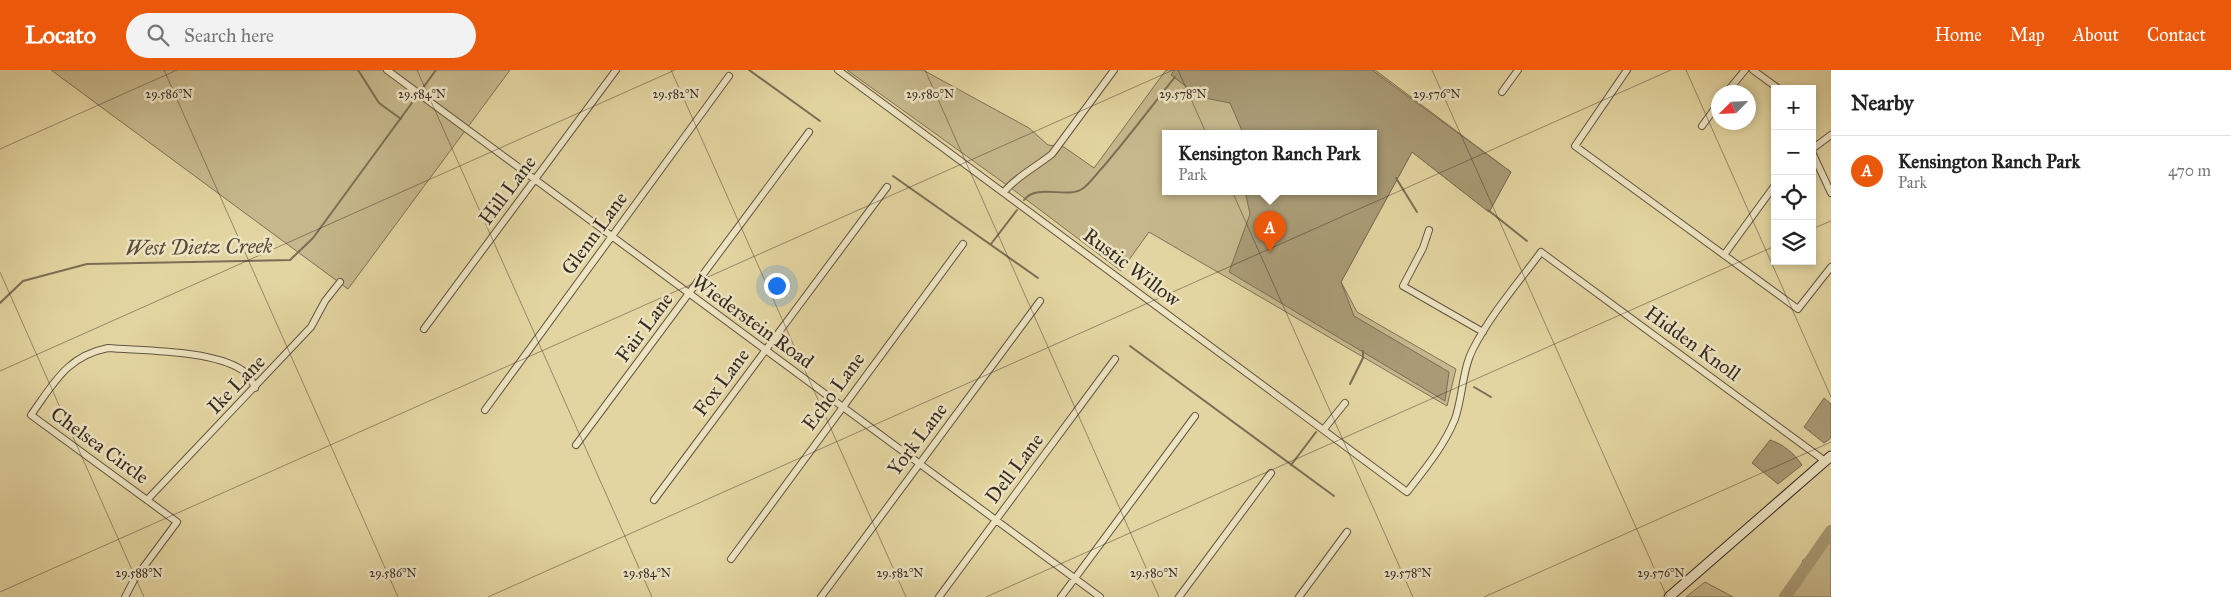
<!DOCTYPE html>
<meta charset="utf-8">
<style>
body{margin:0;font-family:"IM FELL Great Primer",serif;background:#f2f2f2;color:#222}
.controls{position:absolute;right:15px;top:15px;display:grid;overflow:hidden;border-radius:0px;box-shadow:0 2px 8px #0003}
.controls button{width:45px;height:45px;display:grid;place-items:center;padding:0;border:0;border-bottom:1px solid #e0e0e0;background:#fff;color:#222;font:25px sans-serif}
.compass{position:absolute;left:1711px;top:15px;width:45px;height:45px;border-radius:50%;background:#fff;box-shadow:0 2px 8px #0003;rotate:246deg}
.you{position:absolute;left:776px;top:215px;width:18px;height:18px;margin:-12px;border:4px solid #fff;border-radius:50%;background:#1a73e8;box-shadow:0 0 0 8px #1a73e833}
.badge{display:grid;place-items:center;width:32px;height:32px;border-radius:50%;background:#ea580c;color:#fff;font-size:16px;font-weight:700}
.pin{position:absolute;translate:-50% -41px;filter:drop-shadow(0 1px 2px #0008)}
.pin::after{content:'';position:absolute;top:26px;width:18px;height:15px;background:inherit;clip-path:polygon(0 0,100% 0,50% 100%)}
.popup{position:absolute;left:1162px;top:60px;width:215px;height:65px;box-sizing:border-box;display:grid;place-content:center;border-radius:0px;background:#fff;filter:drop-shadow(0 1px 4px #0005);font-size:16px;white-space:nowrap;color:#767676}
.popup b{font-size:19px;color:#222}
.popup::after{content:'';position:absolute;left:50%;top:100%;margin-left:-10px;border:10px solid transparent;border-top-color:#fff}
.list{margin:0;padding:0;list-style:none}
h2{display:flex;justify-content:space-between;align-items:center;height:65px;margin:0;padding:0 20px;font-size:21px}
h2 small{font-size:16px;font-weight:400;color:#767676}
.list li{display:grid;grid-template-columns:32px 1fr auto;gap:15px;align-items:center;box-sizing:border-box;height:70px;padding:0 20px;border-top:1px solid #e0e0e0}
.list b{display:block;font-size:19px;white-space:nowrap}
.list p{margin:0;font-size:16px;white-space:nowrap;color:#767676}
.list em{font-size:16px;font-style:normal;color:#767676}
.icon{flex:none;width:28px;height:28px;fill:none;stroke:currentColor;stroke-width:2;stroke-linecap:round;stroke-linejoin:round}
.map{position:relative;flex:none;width:1831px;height:527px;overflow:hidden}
header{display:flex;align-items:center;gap:30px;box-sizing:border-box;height:70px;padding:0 25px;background:#ea580c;color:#fff}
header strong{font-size:24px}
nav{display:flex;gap:28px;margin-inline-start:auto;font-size:18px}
.search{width:350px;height:45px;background:#f2f2f2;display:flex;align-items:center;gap:12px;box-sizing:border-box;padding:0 18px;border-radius:28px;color:#767676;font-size:19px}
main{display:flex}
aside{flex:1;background:#fff}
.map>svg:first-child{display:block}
.green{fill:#c6b88c;stroke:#7e7158;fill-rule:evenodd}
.water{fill:#a99b76;stroke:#7b6e55}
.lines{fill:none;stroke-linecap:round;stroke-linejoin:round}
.stream{stroke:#7b6e55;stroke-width:2}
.river{stroke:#a99b76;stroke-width:12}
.street-casing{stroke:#625542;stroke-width:8}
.secondary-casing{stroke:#372a23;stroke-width:11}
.street{stroke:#ede4c2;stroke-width:6}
.secondary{stroke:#ede4c2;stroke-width:9}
.ticks{fill:none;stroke:#372a23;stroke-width:1;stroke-opacity:0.45}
.labels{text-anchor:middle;stroke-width:5;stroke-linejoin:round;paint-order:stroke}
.street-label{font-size:20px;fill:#372a23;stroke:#ede4c2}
.water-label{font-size:21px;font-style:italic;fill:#594c3c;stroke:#ede4c2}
.ticks-label{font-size:12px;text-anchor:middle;fill:#372a23;stroke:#ede4c2;stroke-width:5;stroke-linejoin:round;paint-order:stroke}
</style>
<header>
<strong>Locato</strong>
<div class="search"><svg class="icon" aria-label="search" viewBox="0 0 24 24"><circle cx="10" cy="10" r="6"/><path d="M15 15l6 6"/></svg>Search here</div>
<nav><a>Home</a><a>Map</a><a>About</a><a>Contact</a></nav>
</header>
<main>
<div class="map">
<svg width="1831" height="527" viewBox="0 0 1831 527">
<rect width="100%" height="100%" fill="#e3d5a1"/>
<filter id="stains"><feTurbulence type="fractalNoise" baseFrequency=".004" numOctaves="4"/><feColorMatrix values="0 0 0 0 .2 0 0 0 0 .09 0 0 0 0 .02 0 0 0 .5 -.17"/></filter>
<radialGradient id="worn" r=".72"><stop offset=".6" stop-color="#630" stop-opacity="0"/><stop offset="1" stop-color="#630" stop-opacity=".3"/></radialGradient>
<path class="green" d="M51,0H510L348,219Z
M847,0H923L1029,58L1048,75L1064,77L1094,98L1166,0H1375L1511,102L1489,142L1412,82L1341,212L1357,242L1456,299L1447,336L1149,162L1121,201L1015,121ZM1166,63H1374V121H1166Z
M1831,472V527H1791L1803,490Z
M1705,512L1733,527H1686Z"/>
<path class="water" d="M1174,0H1372L1511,102L1489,142L1412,82L1341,212L1354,246L1449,302L1445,331L1229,202L1250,144L1245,121H1374V63H1243L1230,33L1200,27L1171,5Z
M1824,328L1831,334V368L1824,373L1804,357Z
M1770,370C1783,374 1794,383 1802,395L1778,414L1752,393Z"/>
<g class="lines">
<path class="stream" d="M358,0L379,33L401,49
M749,0L820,51
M893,106L1038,208
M1396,108L1417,142
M1024,130C1037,113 1066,129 1082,119C1090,114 1096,104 1103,97C1128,68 1151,37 1175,7
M1488,140L1527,171
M991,174L1017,140
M0,233L23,211L87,194L290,190L313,168L436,0
M1130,276L1334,426
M1350,314L1363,288V281
M1474,317L1491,327
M1291,395L1316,362"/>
<path class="river" d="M1785,527L1831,461"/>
<g class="street-casing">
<path id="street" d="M387,0L1100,527
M838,0L1407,422C1425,399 1444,376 1455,349C1463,326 1462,300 1473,279C1491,244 1518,213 1541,182L1825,391
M1627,0L1575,76L1798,239L1831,197
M1753,0L1779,19
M1502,22L1518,0
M1727,22L1745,0
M1702,56L1718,34
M1812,79L1831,65
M1812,82L1831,123
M1004,122C1017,106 1036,97 1052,84L1114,0
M1429,160L1423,178L1403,216L1483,262
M1724,185L1775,115
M424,259L616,0
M485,340L729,6
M1324,359L1345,333
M576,375L809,62
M147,430L311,257L325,231L340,212
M654,430L887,117
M731,489L963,174
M125,527L134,510L177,452L31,345C54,313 67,286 108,278C144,281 213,280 242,300C249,304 252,310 255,318
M821,527L1040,231
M939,527L1115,289
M1061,527L1195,346
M1179,527L1271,403
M1299,527L1347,462"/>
</g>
<g class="secondary-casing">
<path id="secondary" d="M1669,527L1831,386"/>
</g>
<use href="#street" class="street"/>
<use href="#secondary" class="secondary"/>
</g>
<path class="ticks" d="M164,0L398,527M417,0L652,527M671,0L906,527M925,0L1159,527M1178,0L1413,527M1432,0L1667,527M1686,0L1831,327M0,79L177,0M1812,159L1831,151M0,202L144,527M0,301L675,0M0,522L1173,0M488,527L1671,0M986,527L1775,176M1484,527L1831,372"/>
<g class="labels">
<g class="street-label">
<text transform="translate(507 120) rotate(-53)" y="7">Hill Lane</text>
<text transform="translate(594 163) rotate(-54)" y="7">Glenn Lane</text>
<text transform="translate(1132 197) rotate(37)" y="7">Rustic Willow</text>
<text transform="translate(753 251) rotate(36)" y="7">Wiederstein Road</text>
<text transform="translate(644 257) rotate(-53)" y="7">Fair Lane</text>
<text transform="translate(1693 273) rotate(36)" y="7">Hidden Knoll</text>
<text transform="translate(721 312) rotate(-53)" y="7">Fox Lane</text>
<text transform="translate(236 314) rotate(-46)" y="7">Ike Lane</text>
<text transform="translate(833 321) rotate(-54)" y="7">Echo Lane</text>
<text transform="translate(917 369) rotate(-53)" y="7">York Lane</text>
<text transform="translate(100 375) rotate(36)" y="7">Chelsea Circle</text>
<text transform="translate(1014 398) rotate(-53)" y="7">Dell Lane</text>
</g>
<g class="water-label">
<text transform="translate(199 177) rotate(-1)" y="7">West Dietz Creek</text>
</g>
</g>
<g class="ticks-label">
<text x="422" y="28">29.584°N</text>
<text x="930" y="28">29.580°N</text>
<text x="169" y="28">29.586°N</text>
<text x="676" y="28">29.582°N</text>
<text x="1183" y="28">29.578°N</text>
<text x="1437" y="28">29.576°N</text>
<text x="139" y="507">29.588°N</text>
<text x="393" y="507">29.586°N</text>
<text x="647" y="507">29.584°N</text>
<text x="900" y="507">29.582°N</text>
<text x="1154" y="507">29.580°N</text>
<text x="1408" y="507">29.578°N</text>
<text x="1661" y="507">29.576°N</text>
</g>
<rect width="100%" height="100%" filter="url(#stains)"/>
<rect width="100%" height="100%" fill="url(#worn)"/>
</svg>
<div class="controls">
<button>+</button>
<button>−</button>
<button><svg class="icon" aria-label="locate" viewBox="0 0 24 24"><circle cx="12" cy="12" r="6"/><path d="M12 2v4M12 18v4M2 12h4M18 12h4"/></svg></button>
<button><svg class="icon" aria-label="layers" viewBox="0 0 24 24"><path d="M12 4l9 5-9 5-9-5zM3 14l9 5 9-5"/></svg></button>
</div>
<svg class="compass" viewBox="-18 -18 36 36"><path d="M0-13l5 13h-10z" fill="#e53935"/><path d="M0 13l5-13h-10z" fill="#767676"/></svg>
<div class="you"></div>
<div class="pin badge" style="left:1270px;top:182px">A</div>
<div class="popup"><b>Kensington Ranch Park</b>Park</div>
</div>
<aside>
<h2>Nearby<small></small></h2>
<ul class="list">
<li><span class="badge">A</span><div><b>Kensington Ranch Park</b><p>Park</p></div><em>470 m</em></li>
</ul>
</aside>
</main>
